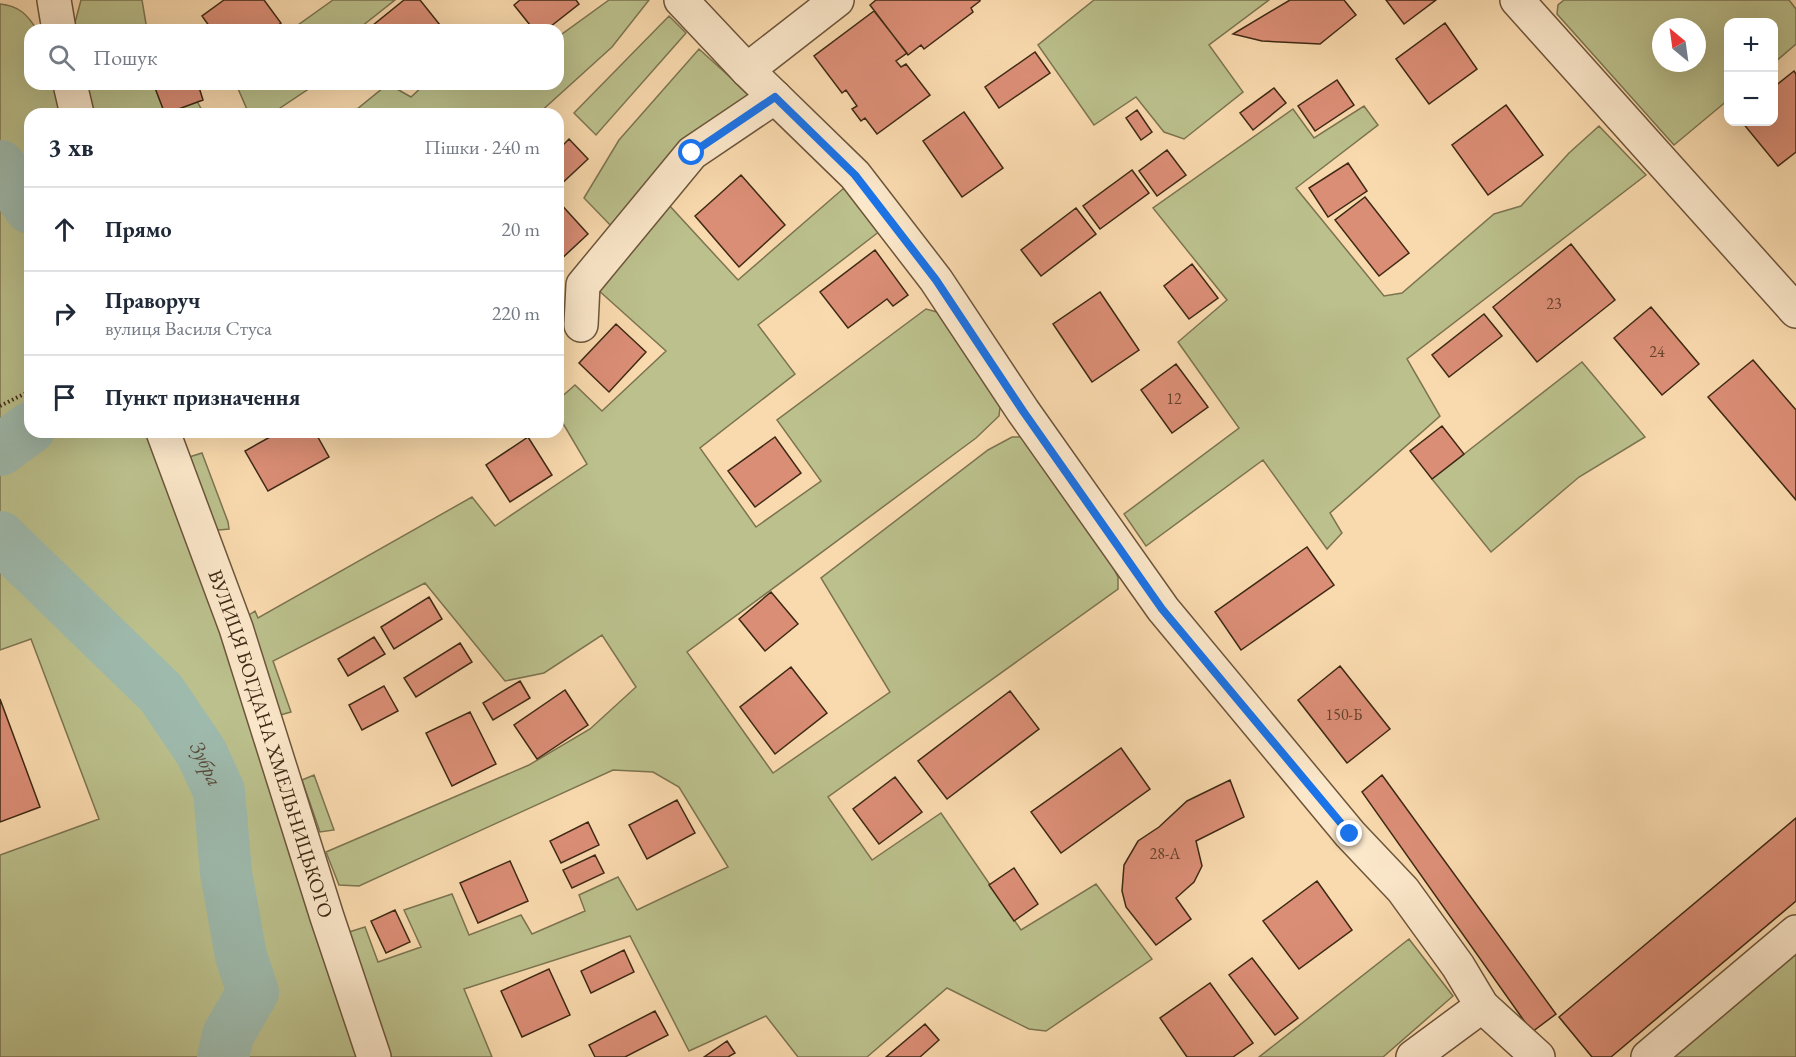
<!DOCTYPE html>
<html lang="uk">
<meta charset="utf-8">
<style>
body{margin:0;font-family:"EB Garamond",serif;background:#f6f6f7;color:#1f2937}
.controls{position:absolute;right:18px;top:18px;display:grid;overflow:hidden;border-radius:12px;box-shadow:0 6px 24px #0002}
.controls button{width:54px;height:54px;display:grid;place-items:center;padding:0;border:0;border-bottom:2px solid #e0e1e3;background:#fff;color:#1f2937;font:30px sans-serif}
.compass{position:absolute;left:1652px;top:18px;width:54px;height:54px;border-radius:50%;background:#fff;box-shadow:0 6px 24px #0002;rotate:331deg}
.stop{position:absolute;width:18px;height:18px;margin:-14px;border:4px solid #1a73e8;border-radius:50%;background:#fff}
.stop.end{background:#1a73e8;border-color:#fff;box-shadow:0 2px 6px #0008}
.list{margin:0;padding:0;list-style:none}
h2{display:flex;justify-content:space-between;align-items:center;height:78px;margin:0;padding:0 24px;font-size:26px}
h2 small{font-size:20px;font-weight:400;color:#747a83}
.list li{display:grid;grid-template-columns:39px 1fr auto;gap:18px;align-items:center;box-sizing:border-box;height:84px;padding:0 24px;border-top:2px solid #e0e1e3}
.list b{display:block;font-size:22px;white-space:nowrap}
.list p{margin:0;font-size:20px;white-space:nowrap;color:#747a83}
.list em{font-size:20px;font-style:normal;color:#747a83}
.icon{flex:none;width:33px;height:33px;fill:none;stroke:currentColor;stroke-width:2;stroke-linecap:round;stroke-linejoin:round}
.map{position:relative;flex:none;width:1796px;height:1057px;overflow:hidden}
.search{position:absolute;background:#fff;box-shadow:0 6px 24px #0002;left:24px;top:24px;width:540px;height:66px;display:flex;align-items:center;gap:15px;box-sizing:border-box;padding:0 21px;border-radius:18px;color:#747a83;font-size:22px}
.panel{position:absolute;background:#fff;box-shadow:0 6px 24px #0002;left:24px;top:108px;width:540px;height:330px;border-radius:18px}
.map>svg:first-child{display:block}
.green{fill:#bbc08c;stroke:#7c7450;stroke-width:1.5;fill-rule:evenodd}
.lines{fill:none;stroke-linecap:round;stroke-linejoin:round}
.river{stroke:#9ebaad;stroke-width:52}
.building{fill:#db8e76;stroke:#3e2914;stroke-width:1.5}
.minor-casing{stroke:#6d553a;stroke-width:36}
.path{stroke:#3e2914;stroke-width:4;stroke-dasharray:1.5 3;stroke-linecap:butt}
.minor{stroke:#fbe7ca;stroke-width:33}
.route{stroke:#1a73e8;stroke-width:8}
.labels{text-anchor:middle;stroke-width:5;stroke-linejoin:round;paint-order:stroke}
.number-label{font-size:16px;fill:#65422c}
.street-label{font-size:20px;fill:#3e2914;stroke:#fbe7ca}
.water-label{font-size:21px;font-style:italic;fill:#564d3a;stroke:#fbe7ca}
</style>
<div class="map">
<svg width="1796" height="1057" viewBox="0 0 1796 1057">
<rect width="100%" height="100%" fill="#f9daae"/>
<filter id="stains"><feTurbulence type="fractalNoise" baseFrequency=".00333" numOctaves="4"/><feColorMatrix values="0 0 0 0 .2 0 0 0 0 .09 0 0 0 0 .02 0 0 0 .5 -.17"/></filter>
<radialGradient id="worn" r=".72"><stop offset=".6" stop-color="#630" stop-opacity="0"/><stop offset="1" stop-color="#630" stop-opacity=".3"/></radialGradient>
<path class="green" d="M81,0H142L147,30H73Z
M333,0H395L357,30H291Z
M609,0H649L612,47L538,114H351L388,84L411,97L425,84H558V37Z
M1094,0H1269L1209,45L1243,92L1184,139L1164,132L1136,97L1094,125L1038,45Z
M1564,0H1789L1796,9V44L1774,63V22H1728V100L1674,145L1557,14L1558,5ZM1661,27H1697V63H1661Z
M0,4C19,6 27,14 37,30H30V84H53L61,114H30V432H148L237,670L264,771L360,1057H0V855L99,819L31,639L0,650Z
M669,16L686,33L596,135L574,113Z
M699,49L752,97L615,230L584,198L619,140Z
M82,84H165L169,95L192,92L204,114H89Z
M236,84H316L271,114H249Z
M1364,106L1378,125L1296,188L1384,296L1402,293L1494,214L1521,206L1569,153L1599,126L1646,175L1407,359L1440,416L1330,513L1342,533L1327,549L1263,460L1146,546L1124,514L1239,428L1178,342L1227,300L1153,208L1293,109L1314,138Z
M844,188L880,231L758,325L795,374L700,448L756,527L821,481L777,420L926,309L937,312L1000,407L999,416L976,438L687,652L773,773L890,692L821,578L988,450L1012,437H1021L1111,563L1118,577V589L828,797L872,860L941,813L1021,930L1096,884L1152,959L1046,1031L1029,1029L947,988L867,1057H798L766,1016L689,1051L630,936L464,989L492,1057H389L349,932L365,927L378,962L421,947L404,910L452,894L469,935L521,915L532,934L585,911L579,895L618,877L637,910L728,867L679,787L653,772L613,770L359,886L339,885L326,852L529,765L590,729L636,687L602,635L544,673L505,681L425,583L273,661L291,712L280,715L246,617L255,611L258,618L472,497L495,526L587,464L558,415V400L575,385L602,411L666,351L597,289L667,203L738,280Z
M1582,362L1645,437L1579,477L1491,552L1432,479Z
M202,453L228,522L229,529L219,530L213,527L186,458Z
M314,775L334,830L320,832L302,780Z
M1409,939L1453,996L1383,1057H1259Z
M1796,951V1057H1674Z"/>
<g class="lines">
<g class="river">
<path d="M0,166L30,208"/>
<path d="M0,450L30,428"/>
<path id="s1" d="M0,537L161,693L201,752L219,791L226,873L241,956L253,992L228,1035L223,1057"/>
</g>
</g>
<path class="building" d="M224,0H264L281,23L272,30H212L202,16Z
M404,0H420L444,30H367Z
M520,0H576L579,4L546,30H534L514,5Z
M876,0H980V1L971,8L973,12L924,49L921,45L908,55L870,5Z
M1290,0H1344L1356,15L1320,44L1262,41L1233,34Z
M1386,0H1436L1404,24Z
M874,11L907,53L896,61L901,67L906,64L930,95L877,134L865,118L861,121L852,109L857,106L846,90L842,93L814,56Z
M1445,23L1477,69L1429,104L1396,59Z
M1035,52L1050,73L999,108L985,87Z
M1794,71L1796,74V152L1778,166L1742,122H1774V87Z
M1337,80L1354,105L1315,131L1298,106Z
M168,84H198L203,100L165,114L155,88Z
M1274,88L1286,103L1253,130L1240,113Z
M1506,105L1543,155L1488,195L1452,145Z
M1137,110L1152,132L1141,140L1126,118Z
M964,112L1003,168L962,197L923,141Z
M569,139L588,159L558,187V150Z
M1167,150L1186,175L1157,196L1139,171Z
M1348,163L1367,191L1328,217L1309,188Z
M1132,170L1149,193L1100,229L1083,206Z
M741,175L785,225L739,267L695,216Z
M1365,197L1409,253L1379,276L1335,220Z
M558,201L588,234L558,262Z
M1076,208L1096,234L1041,276L1021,250Z
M1571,244L1615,300L1537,362L1493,307Z
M875,250L908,295L893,306L887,299L848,328L820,292Z
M1192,264L1218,298L1189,319L1164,286Z
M1100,292L1139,350L1092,382L1053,324Z
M1651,307L1699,364L1662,395L1614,338Z
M1484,314L1502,336L1449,377L1432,355Z
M616,324L646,352L609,392L579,363Z
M1753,360L1796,410V500L1708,397Z
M1176,364L1208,407L1172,433L1141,390Z
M1442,426L1464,454L1432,479L1410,451Z
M279,432H315L329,457L268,491L245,451Z
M528,437L552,475L510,502L486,465Z
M775,437L801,473L755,507L728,471Z
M1307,547L1334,585L1241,650L1215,612Z
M771,592L798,624L765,651L739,619Z
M429,597L442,619L394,649L381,627Z
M374,637L385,654L348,676L338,659Z
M460,643L472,662L416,697L404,678Z
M1340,666L1390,729L1347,763L1298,700Z
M791,667L827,713L775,754L740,707Z
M520,681L530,698L493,720L483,703Z
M384,686L398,711L362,730L349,705Z
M565,690L588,725L537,759L514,725Z
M1010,691L1039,729L947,799L918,761Z
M0,699L40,807L0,822Z
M470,712L496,764L452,786L426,733Z
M1121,748L1150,789L1061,853L1031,812Z
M1382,775L1556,1014L1532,1032L1362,792Z
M895,777L922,812L879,844L853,809Z
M1230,780L1244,817L1196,841L1202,866L1194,882L1176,898L1191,919L1156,945L1126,907L1122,891L1124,865L1138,841L1159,827L1187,801Z
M677,800L695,833L647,859L629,825Z
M1796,818V901L1611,1057H1592L1559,1017Z
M588,822L599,845L561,863L550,841Z
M595,855L604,873L572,888L563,870Z
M510,861L528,901L478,923L460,883Z
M1014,868L1038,904L1014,921L989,885Z
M1317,881L1352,930L1299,969L1263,921Z
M395,910L410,942L386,953L371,921Z
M624,950L634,972L591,993L581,971Z
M1252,958L1298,1018L1275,1035L1229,975Z
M549,969L570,1015L522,1037L501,991Z
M1210,983L1253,1043L1233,1057H1187L1160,1018Z
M655,1011L668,1035L625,1057H595L589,1045Z
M925,1024L939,1040L920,1057H886Z
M727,1041L735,1053L728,1057H704Z"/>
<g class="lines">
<g class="minor-casing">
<g id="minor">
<path d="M54,0L59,30"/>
<path d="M681,0L747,70L855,175L936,280L1023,411L1163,609L1350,834L1403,890L1458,966L1482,1006L1538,1057"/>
<path d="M1517,0L1796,311"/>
<path d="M747,70L837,0"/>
<path d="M70,84L77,114"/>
<path d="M581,325L583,285L692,153L775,97"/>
<path id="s2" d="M163,432L236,628L327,917L374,1057"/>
<path d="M1413,1057L1482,1006"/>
<path d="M1648,1057L1796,932"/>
</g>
</g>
<path class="path" d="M0,406L30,391"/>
<use href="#minor" class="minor"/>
</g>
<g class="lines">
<path class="route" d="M692,153L775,97L855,175L936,280L1023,411L1162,609L1350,834"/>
</g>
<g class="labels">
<g class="number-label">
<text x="1554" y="309">23</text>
<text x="1657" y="357">24</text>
<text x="1174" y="404">12</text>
<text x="1344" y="720">150-Б</text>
<text x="1165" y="859">28-А</text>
</g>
<g class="street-label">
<text dy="7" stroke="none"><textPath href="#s2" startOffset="330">ВУЛИЦЯ БОГДАНА ХМЕЛЬНИЦЬКОГО</textPath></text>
</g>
<g class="water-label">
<text dy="7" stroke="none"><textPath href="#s1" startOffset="308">Зубра</textPath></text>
</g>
</g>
<rect width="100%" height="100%" filter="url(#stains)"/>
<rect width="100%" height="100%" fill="url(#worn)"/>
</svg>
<div class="controls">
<button>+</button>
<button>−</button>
</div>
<svg class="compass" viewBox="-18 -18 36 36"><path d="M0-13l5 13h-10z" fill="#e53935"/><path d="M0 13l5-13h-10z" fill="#747a83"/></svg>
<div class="stop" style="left:692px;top:153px"></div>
<div class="stop end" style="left:1350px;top:834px"></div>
<div class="search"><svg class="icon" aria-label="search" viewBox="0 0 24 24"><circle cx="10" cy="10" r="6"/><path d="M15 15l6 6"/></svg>Пошук</div>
<section class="panel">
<h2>3 хв<small>Пішки · 240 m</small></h2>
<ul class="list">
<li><svg class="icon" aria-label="ahead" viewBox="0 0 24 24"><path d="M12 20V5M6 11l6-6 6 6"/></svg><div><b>Прямо</b></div><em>20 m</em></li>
<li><svg class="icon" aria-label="right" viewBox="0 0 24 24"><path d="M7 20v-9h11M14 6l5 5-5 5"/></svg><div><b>Праворуч</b><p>вулиця Василя Стуса</p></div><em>220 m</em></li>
<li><svg class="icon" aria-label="arrive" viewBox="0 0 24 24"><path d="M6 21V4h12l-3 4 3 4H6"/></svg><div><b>Пункт призначення</b></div></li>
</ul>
</section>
</div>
